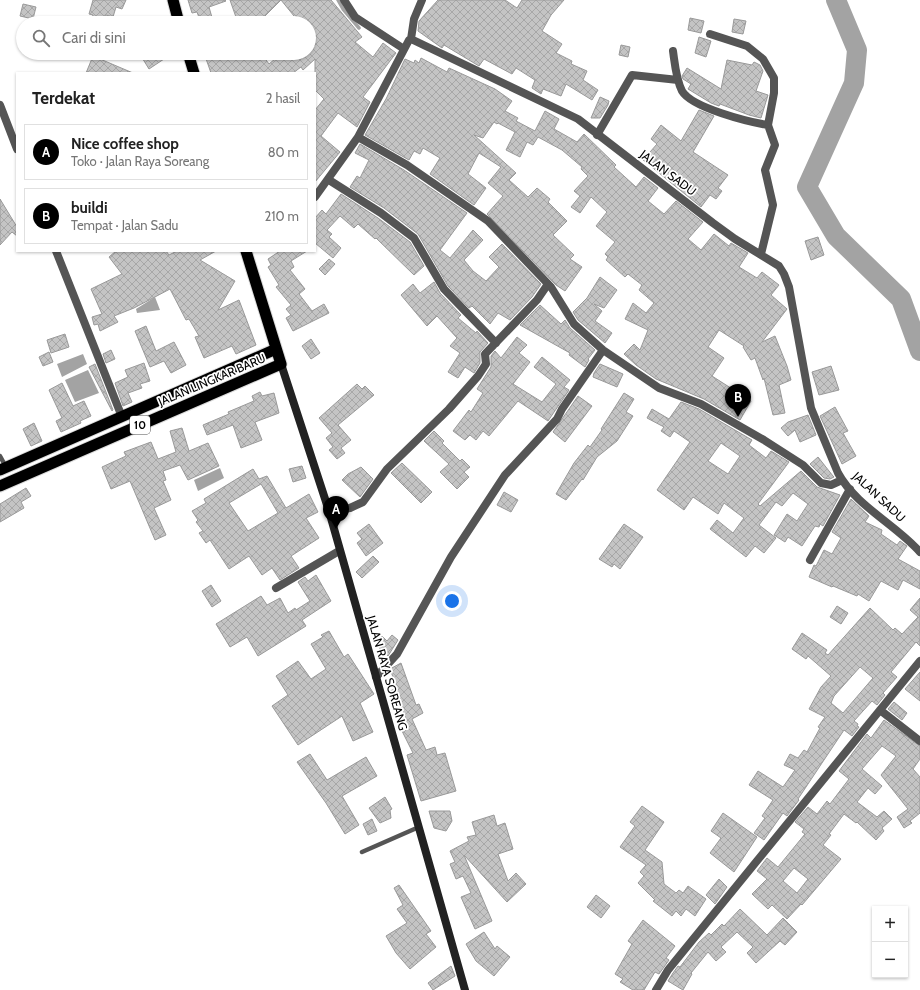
<!DOCTYPE html>
<html lang="id">
<meta charset="utf-8">
<style>
body{margin:0;font-family:Cabin,sans-serif;background:#f6f6f6;color:#222}
.controls{position:absolute;right:12px;bottom:12px;display:grid;overflow:hidden;border-radius:0px;box-shadow:0 1px 3px #0004}
.controls button{width:36px;height:36px;display:grid;place-items:center;padding:0;border:0;border-bottom:1px solid #e0e0e0;background:#fff;color:#222;font:20px sans-serif}
.you{position:absolute;left:452px;top:601px;width:14px;height:14px;margin:-10px;border:3px solid #fff;border-radius:50%;background:#1a73e8;box-shadow:0 0 0 6px #1a73e833}
.badge{display:grid;place-items:center;width:26px;height:26px;border-radius:50%;background:#000;color:#fff;font-size:13px;font-weight:700}
.pin{position:absolute;translate:-50% -33px;filter:drop-shadow(0 1px 2px #0008)}
.pin::after{content:'';position:absolute;top:21px;width:14px;height:12px;background:inherit;clip-path:polygon(0 0,100% 0,50% 100%)}
.list{margin:0;padding:0;list-style:none}
h2{display:flex;justify-content:space-between;align-items:center;height:52px;margin:0;padding:0 16px;font-size:17px}
h2 small{font-size:13px;font-weight:400;color:#767676}
.list li{display:grid;grid-template-columns:26px 1fr auto;gap:12px;align-items:center;box-sizing:border-box;height:56px;margin:0 8px 8px;padding:0 8px;border:1px solid #e0e0e0;border-radius:0px}
.list b{display:block;font-size:15px;white-space:nowrap}
.list p{margin:0;font-size:13px;white-space:nowrap;color:#767676}
.list em{font-size:13px;font-style:normal;color:#767676}
.icon{flex:none;width:22px;height:22px;fill:none;stroke:currentColor;stroke-width:2;stroke-linecap:round;stroke-linejoin:round}
.map{position:relative;flex:none;width:920px;height:990px;overflow:hidden}
.search{position:absolute;background:#fff;box-shadow:0 1px 3px #0004;left:16px;top:16px;width:300px;height:44px;display:flex;align-items:center;gap:10px;box-sizing:border-box;padding:0 14px;border-radius:22px;color:#767676;font-size:15px}
.panel{position:absolute;background:#fff;box-shadow:0 1px 3px #0004;left:16px;top:72px;width:300px;height:180px;border-radius:0px}
.map>svg:first-child{display:block}
.water{fill:#a3a3a3}
.lines{fill:none;stroke-linecap:round;stroke-linejoin:round}
.stream{stroke:#a3a3a3;stroke-width:3.5}
.river{stroke:#a3a3a3;stroke-width:20}
.building{fill:url(#building-cross-hatch);stroke:#999;fill-rule:evenodd}
.trunk-casing{stroke:#dbdbdb;stroke-width:13}
.service{stroke:#555;stroke-width:4.5}
.minor{stroke:#555;stroke-width:8}
.secondary{stroke:#222;stroke-width:8}
.trunk{stroke:#000;stroke-width:11}
.labels{text-anchor:middle;stroke-width:3.5;stroke-linejoin:round;paint-order:stroke}
.shield{fill:#fff;stroke:#4c4c4c;stroke-width:1}
.shield-label{font-size:11px;font-weight:bold;fill:#000}
.street-label{font-size:12px;fill:#000;stroke:#fff}
</style>
<div class="map">
<svg width="920" height="990" viewBox="0 0 920 990">
<defs>
<pattern id="building-cross-hatch" width="8" height="8" patternUnits="userSpaceOnUse"><rect width="8" height="8" fill="#c4c4c4"/><path d="M0 0l8 8M0 8l8-8" fill="none" stroke="#a7a7a7"/></pattern>
</defs>
<rect width="100%" height="100%" fill="#fff"/>
<path class="water" d="M155,297L160,310L137,313L136,309Z
M83,354L87,364L62,377L57,364Z
M88,370L99,393L75,402L65,380Z
M220,468L224,478L198,491L194,480Z"/>
<g class="lines">
<path class="stream" d="M338,0L343,9L359,28"/>
<path class="river" d="M836,0L857,50L854,83L807,187L836,236L901,299L920,351"/>
</g>
<path class="building" d="M93,0H126L122,9L116,7L113,17L106,15L103,21L92,18L93,15L89,14Z
M188,0H225L226,1L209,7L213,21L201,23L197,12L192,13Z
M230,0H331L362,37L355,42L373,57L383,43L396,53L363,97L370,102L357,127L338,113L321,136L340,152L315,182V110L324,99L315,90V59L303,70L301,67L293,73H211L204,53H261L269,64L282,53H309V23H285L294,16L281,0L258,23H238Z
M438,0H505L517,8L522,0H564L551,15L542,31L562,44L556,53L572,61L571,64L587,71L583,80L598,90L592,100L566,84L561,96L543,89L541,94L532,88L535,80L516,68L512,74L484,59L479,66L444,45L442,48L418,31L419,21Z
M23,4L36,7L33,19L20,16Z
M690,18L704,21L701,33L688,30Z
M734,19L746,21L743,34L732,32Z
M699,37L711,41L706,57L695,53Z
M621,45L630,47L628,57L619,55Z
M146,53H160L164,59L149,69L141,56Z
M93,56L133,73H86Z
M421,58L447,72L449,68L495,89L512,101L505,111L518,118L516,121L535,131L545,111L559,119L554,129L577,142L584,134L616,165L614,167L636,187L644,177L658,188L648,201L664,214L676,201L703,222L688,239L701,250L714,234L729,246L731,243L748,253L739,267L757,278L762,272L779,285L771,295L787,309L762,342L775,336L787,366L791,380L779,385L785,413L773,415L764,378L763,380L755,358L751,360L743,347L744,346L719,330L708,347L724,358L712,376L751,401L740,420L704,399L656,379L636,365L624,354L634,344L640,350L648,330L625,319L633,303L646,313L654,303L639,290L642,285L628,274L625,277L606,260L608,257L605,254L615,242L596,226L607,212L591,197L580,213L571,207L580,196L574,191L588,176L581,169L582,167L562,150L538,137L533,145L527,142L520,157L506,150L515,132L498,123L497,124L494,122L483,138L474,135L516,173L509,180L528,197L537,188L550,199L548,202L567,221L553,235L574,255L570,259L582,267L565,291L556,285L487,214L503,196L488,183L501,167L479,153L468,174L486,188L474,205L430,174L440,158L423,148L420,154L414,151L409,160L365,135L386,99L405,59L414,63L415,60L419,63Z
M727,60L752,65L754,62L760,65L763,71L756,91L768,95L761,118L749,115L720,104L719,106L711,103L688,89L691,84L683,79L682,76L687,68L721,89Z
M600,97L609,101L608,105L600,118H591Z
M699,110L714,116L693,152L728,175L718,188L722,191L716,199L710,195L701,207L643,160L657,144L651,139L661,125L681,141Z
M360,144L404,170L467,213L440,250L450,258L473,230L483,240L464,260L473,271L486,281L499,267L489,257L502,244L541,284L532,297L510,320L498,313L490,324L472,306L469,308L448,286L418,234L384,208L350,187L357,176L360,178L369,160L355,153Z
M341,194L378,218L410,242L424,266L414,275L376,238L375,239L358,224L354,228L340,216L327,230L332,234L329,237L341,248L333,258L315,243V218L322,210L326,214Z
M0,199L17,227V236L12,232L0,245Z
M818,237L824,255L811,260L805,241Z
M116,251H166L169,255L177,251H216L200,260L235,281L218,310L239,300L256,345L236,354L232,346L204,358L195,337L199,336L189,319L186,320L170,289L134,308L114,316L118,322L100,331L98,324L94,325L92,317L102,314L91,289L122,274L109,257Z
M280,251H307L291,261L294,267L290,270L305,289L299,294L312,311L324,304L329,313L293,331L286,318L291,315L286,309L291,305L276,287L279,285L268,267L271,265L268,259Z
M329,259L335,264L325,275L319,269Z
M600,277L617,290L604,308L594,304L602,311L595,321L612,333L605,343L578,320L573,312L587,298Z
M434,282L440,293L461,315L458,318L476,333L477,331L488,343L480,352V363L474,373L465,367L458,378L448,372L460,353L450,346L457,338L437,316L427,326L401,295L413,284L420,293Z
M540,305L561,324L565,320L570,328L595,350L588,359L589,360L585,367L569,355L570,353L520,325Z
M146,326L156,351L174,342L186,365L171,373L164,361L150,367L135,331Z
M65,334L69,347L51,353L47,340Z
M517,337L527,345L519,353L530,362L513,384L542,402L556,384L534,367L542,357L570,380L564,387L569,390L548,421L518,401L489,436L483,431L476,440L470,435L465,440L453,431L469,410L471,412L483,393L477,389L491,367V356L495,351L501,358Z
M311,339L320,353L311,359L302,346Z
M111,350L115,359L106,363L103,354Z
M49,352L53,362L43,366L39,357Z
M144,363L150,381L140,384L142,388L128,393L132,402L123,406L115,383L128,377L125,370Z
M95,364L113,410L112,411L89,367Z
M600,364L623,374L617,387L593,377L594,373Z
M831,366L839,390L819,395L812,372Z
M62,383L73,406L84,401L91,416L80,421L81,423L61,432L56,421L62,418L49,390Z
M357,384L362,389L365,386L374,395L338,425L351,440L341,448L345,453L337,459L329,450L333,447L326,438L332,433L319,418Z
M260,392L262,396L274,393L279,413L255,422L262,440L241,448L233,425L207,435L203,425L229,414L228,412L254,401L252,396Z
M624,393L634,399L626,412L633,416L617,441L597,457L583,480L582,479L566,500L556,494L574,463L588,445L590,447L602,430L601,429Z
M578,396L592,406L565,442L553,432Z
M681,402L699,409L752,440L749,445L766,458L771,451L789,462L758,504L760,506L801,471L817,487L840,495L823,526L820,524L819,527L815,526L802,546L788,537L785,542L774,535L787,514L797,521L808,504L793,493L782,506L776,502L759,525L776,538L764,553L755,546L746,557L710,529L717,520L733,533L744,518L724,503L718,514L693,497L684,510L657,490L690,442L674,431L670,437L661,431L664,427L647,418L652,409L669,419ZM721,443L740,456L728,474L708,461Z
M835,407L848,431L843,433L856,456L842,464L820,416Z
M808,415L816,435L800,442L795,430L788,436L781,428L788,422Z
M34,423L42,441L31,446L23,429Z
M182,428L189,451L208,443L219,466L188,480L180,465L163,471L166,480L163,481L171,500L154,508L166,535L155,540L130,481L111,489L102,467L126,456L124,452L151,442L158,459L176,452L170,431Z
M434,431L444,441L442,443L460,461L462,459L470,467L464,472L469,477L457,489L440,472L449,464L424,441Z
M818,457L833,476L834,477L830,479L824,478L810,464Z
M402,463L432,492L421,503L391,473Z
M302,466L306,478L293,482L289,469Z
M361,467L373,479L360,497L342,480L348,474Z
M253,469L259,479L267,476L286,508L309,494L318,512L306,518L319,538L291,556L299,568L280,580L272,568L262,575L249,556L229,569L210,540L206,543L199,533L203,531L196,522L198,520L192,511L206,503L204,499ZM261,484L278,513L248,531L229,503Z
M26,488L31,496L21,502L24,508L0,522V504Z
M504,492L518,500L511,512L497,505Z
M851,499L869,516L865,522L882,530L881,534L897,545L900,541L907,546L898,559L920,571V589L903,580L898,590L881,581L869,601L858,594L857,596L833,586L832,587L809,577L814,565L816,566L824,550L832,554L841,538L832,532Z
M369,524L383,543L366,556L357,543L362,539L357,533Z
M624,524L643,537L620,569L614,564L612,567L599,559Z
M373,556L379,562L362,578L356,572Z
M316,575L331,601L302,620L306,626L258,656L247,637L230,647L216,624L261,596L267,605L280,598L288,613L295,608L296,610L310,601L298,582L305,577L308,581Z
M211,585L221,601L212,607L202,591Z
M920,598V646L916,642L891,672L897,677L883,693L885,695L877,705L872,701L854,721L858,724L857,726L859,727L852,736L844,730L798,799L799,800L787,816L783,813L764,840L754,833L765,818L762,816L773,800L749,785L758,771L783,787L795,770L784,765L790,754L798,758L804,750L807,752L820,728L818,727L825,717L809,709L821,687L831,676L808,656L806,659L792,649L802,633L827,650L825,653L828,655L870,608L893,630L895,628L902,634L918,617L910,610ZM860,667L873,678L843,713L831,703L834,696Z
M837,606L848,613L841,624L830,617Z
M329,631L344,657L348,654L374,694L360,703L373,732L353,741L342,716L298,745L272,706L288,695L276,676L298,661L311,679L326,669L311,644L323,637L321,635Z
M392,635L398,640L388,656L375,644L382,636L387,641Z
M401,663L416,705L419,704L423,713L412,719L426,750L435,747L437,755L445,753L456,791L421,801L407,755L413,753L399,725L407,721L398,699L394,701L390,691L397,688L390,669Z
M920,672V701L905,689Z
M894,702L907,713L902,720L888,709Z
M884,720L920,746V759L913,769L920,777V813L910,821L912,823L904,828L897,817L908,809L881,775L896,756L882,746L862,769L882,786L875,794L868,788L857,802L877,817L884,811L892,819L882,828L884,831L876,840L857,822L856,823L844,814L829,834L831,835L823,845L841,859L802,905L801,904L787,919L772,905L768,909L752,894L767,879L757,871L767,858L778,867L805,834L802,832L804,829L795,822L808,807L817,814L827,801L830,804L849,779L839,771L867,734L871,738ZM794,868L808,879L797,893L783,881Z
M310,754L327,780L366,757L377,776L342,796L359,825L345,834L326,803L297,762Z
M385,797L392,809L390,810L391,818L380,823L369,808Z
M642,806L664,822L645,850L662,862L664,884L676,893L679,890L683,893L688,886L706,899L695,916L686,909L681,916L676,911L672,916L653,901L655,900L638,883L644,876L640,872L646,865L620,847L635,826L630,822Z
M429,811H450L452,821L446,831L434,828Z
M723,813L757,837L734,872L710,853L721,838L711,831Z
M494,815L497,826L505,823L513,849L498,854L508,881L516,873L526,884L507,902L464,855L492,921L475,929L461,897L471,893L463,876L456,879L450,864L455,862L450,851L469,841L467,837L476,835L472,822Z
M372,819L377,831L368,835L363,824Z
M719,879L727,887L715,904L706,895Z
M399,885L431,931L426,934L436,947L410,969L396,953L386,936L407,923L397,909L403,905L394,888Z
M596,895L610,906L601,918L587,907Z
M740,909L767,935L783,918L797,932L785,945L780,941L756,963L747,953L753,947L737,932L721,947L726,952L716,961L708,952L691,973L692,974L683,990L668,981L673,973L678,966L680,967L699,942L709,933L711,935L722,924L724,926Z
M643,920L675,946L666,958L669,960L659,974L655,972L644,990H633L620,982L623,979L615,974L632,944L628,941Z
M484,932L495,949L497,946L510,957L494,976L476,961L466,944Z
M451,966L455,976L433,990L428,983Z"/>
<g class="lines">
<g class="trunk-casing">
<path id="trunk" d="M173,0L179,23
M188,53L194,73
M0,470L276,349
M0,486L281,364L246,251"/>
</g>
<path class="service" d="M0,456L6,467
M362,852L419,827"/>
<path class="minor" d="M344,0L355,17L404,49
M710,34L747,46L763,59L774,78V93L768,125L775,145L765,170L773,205L761,254
M411,39L414,19L422,0
M673,51C675,65 676,79 682,91C692,108 749,122 768,125
M0,105L17,149
M597,135L632,75L678,80
M358,137L407,165L488,221L551,287L574,324L603,350L659,388L701,404L764,440L803,465L821,483L831,485L842,480
M329,180L381,213L414,238L444,289L496,343
M315,197L358,137L409,40L411,39L578,119L713,223L735,239L779,266L784,274L789,287L811,408L838,473C856,506 895,524 920,552
M56,251L122,417
M329,511L350,508L363,502L387,469L449,409L478,376L486,364L485,354L537,300L548,284
M810,560L850,489
M276,588L339,551
M376,677L397,654L451,557L505,475L557,419L562,409L603,350
M880,710L920,741
M656,990L668,970L920,661"/>
<path class="secondary" d="M281,364L329,511L465,990"/>
<use href="#trunk" class="trunk"/>
</g>
<g class="labels">
<rect class="shield" x="130" y="416" width="20" height="18" rx="3"/>
<g class="shield-label">
<text x="140" y="429">10</text>
</g>
<g class="street-label">
<text transform="translate(668 173) rotate(37)" y="4">JALAN SADU</text>
<text transform="translate(212 380) rotate(-23)" y="4">JALAN LINGKAR BARU</text>
<text transform="translate(879 497) rotate(43)" y="4">JALAN SADU</text>
<text transform="translate(387 673) rotate(74)" y="4">JALAN RAYA SOREANG</text>
</g>
</g>
</svg>
<div class="controls">
<button>+</button>
<button>−</button>
</div>
<div class="you"></div>
<div class="pin badge" style="left:336px;top:529px">A</div>
<div class="pin badge" style="left:738px;top:417px">B</div>
<div class="search"><svg class="icon" aria-label="search" viewBox="0 0 24 24"><circle cx="10" cy="10" r="6"/><path d="M15 15l6 6"/></svg>Cari di sini</div>
<section class="panel">
<h2>Terdekat<small>2 hasil</small></h2>
<ul class="list">
<li><span class="badge">A</span><div><b>Nice coffee shop</b><p>Toko · Jalan Raya Soreang</p></div><em>80 m</em></li>
<li><span class="badge">B</span><div><b>buildi</b><p>Tempat · Jalan Sadu</p></div><em>210 m</em></li>
</ul>
</section>
</div>
